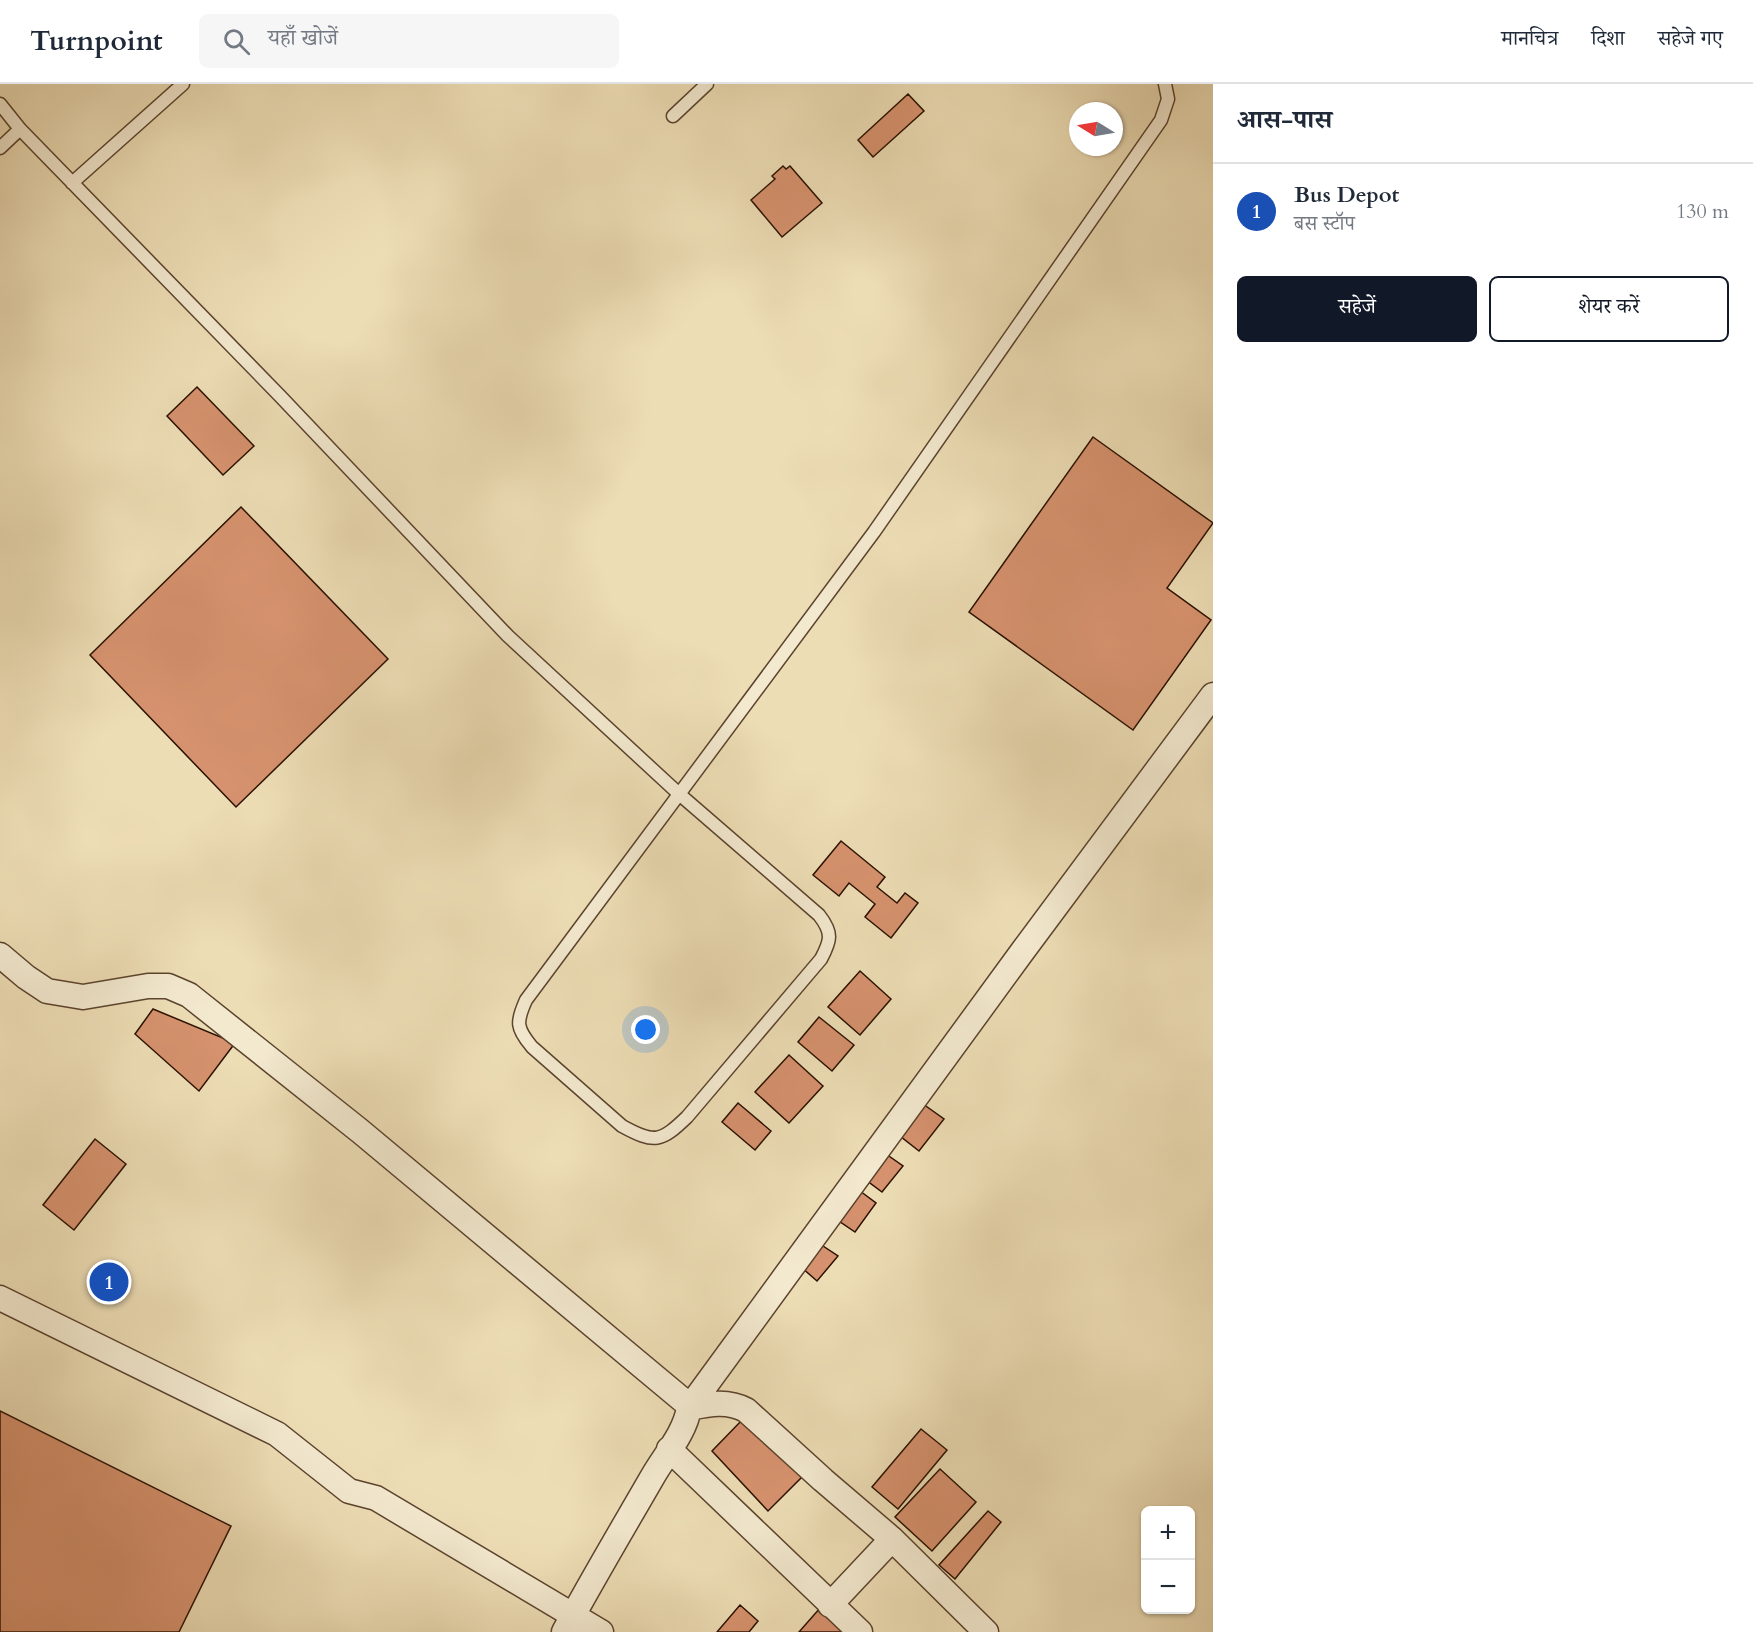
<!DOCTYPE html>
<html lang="hi">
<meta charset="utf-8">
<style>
body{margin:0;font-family:Cardo,"Noto Serif Devanagari",serif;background:#f6f6f7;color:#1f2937}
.controls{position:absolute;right:18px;bottom:18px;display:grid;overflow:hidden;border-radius:9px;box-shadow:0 2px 4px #0004}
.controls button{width:54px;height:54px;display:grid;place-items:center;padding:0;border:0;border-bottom:2px solid #e0e1e3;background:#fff;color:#1f2937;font:30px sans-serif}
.compass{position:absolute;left:1069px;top:18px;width:54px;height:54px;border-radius:50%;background:#fff;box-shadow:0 2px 4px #0004;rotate:281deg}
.you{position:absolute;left:646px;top:946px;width:21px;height:21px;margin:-15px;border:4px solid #fff;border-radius:50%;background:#1a73e8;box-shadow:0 0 0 9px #1a73e833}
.badge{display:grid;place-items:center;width:39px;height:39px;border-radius:50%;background:#111827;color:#fff;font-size:20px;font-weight:700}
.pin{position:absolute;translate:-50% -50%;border:3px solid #fff;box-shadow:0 2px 6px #0006}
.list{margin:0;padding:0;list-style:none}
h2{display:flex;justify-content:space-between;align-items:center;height:78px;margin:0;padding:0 24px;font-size:26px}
h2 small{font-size:20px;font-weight:400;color:#747a83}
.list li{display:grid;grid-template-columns:39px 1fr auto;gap:18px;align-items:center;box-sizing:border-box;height:96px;padding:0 24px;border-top:2px solid #e0e1e3}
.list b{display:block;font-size:22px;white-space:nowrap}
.list p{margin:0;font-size:20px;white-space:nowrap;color:#747a83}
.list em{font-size:20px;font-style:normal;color:#747a83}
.actions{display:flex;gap:12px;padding:18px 24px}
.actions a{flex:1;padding:14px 0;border:2px solid #111827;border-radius:9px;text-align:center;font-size:21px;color:#111827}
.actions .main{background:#111827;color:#fff}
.icon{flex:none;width:33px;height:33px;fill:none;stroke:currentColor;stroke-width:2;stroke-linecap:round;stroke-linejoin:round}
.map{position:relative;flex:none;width:1213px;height:1548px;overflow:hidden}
header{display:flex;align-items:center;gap:36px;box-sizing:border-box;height:84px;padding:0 30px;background:#fff;border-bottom:2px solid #e0e1e3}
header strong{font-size:28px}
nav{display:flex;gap:33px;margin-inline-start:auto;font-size:21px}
.search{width:420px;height:54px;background:#f6f6f7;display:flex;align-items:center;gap:15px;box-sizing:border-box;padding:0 21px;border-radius:9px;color:#747a83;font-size:22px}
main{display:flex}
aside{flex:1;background:#fff}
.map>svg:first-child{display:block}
.building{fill:#d6926e;stroke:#2a1000;stroke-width:1.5}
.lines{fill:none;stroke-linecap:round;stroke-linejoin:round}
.service-casing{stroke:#5b432d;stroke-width:15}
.minor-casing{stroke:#5b432d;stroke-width:27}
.service{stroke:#f3e9cf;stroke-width:12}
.minor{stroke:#f3e9cf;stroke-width:24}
</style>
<header>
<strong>Turnpoint</strong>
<div class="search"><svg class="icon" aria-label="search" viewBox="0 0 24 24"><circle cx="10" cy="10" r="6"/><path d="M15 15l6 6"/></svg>यहाँ खोजें</div>
<nav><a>मानचित्र</a><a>दिशा</a><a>सहेजे गए</a></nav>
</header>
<main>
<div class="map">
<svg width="1213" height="1548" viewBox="0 0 1213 1548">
<rect width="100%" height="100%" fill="#edddb5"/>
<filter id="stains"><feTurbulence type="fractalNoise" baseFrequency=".00333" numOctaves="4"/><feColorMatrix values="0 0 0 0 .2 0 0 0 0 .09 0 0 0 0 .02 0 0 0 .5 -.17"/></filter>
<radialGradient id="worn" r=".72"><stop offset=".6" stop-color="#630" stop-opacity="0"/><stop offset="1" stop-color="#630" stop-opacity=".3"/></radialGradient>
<path class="building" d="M908,10L924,27L873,73L858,56Z
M783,82L786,85L790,82L822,119L782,153L751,116L775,95L772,92Z
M197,303L254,362L223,391L167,332Z
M1093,353L1213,439L1167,504L1211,536L1133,646L969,528Z
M241,423L388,575L236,723L90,571Z
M841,757L885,793L877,803L897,819L905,809L918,819L891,854L865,833L875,820L849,799L839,812L813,791Z
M860,887L891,915L860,951L828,923Z
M153,925L235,959L199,1007L135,950Z
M819,933L854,961L832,987L798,958Z
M789,971L823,1002L789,1039L755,1008Z
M738,1019L771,1047L755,1066L722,1038Z
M923,1020L944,1035L919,1067L900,1052Z
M95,1055L126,1080L74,1146L43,1121Z
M886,1070L903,1082L882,1108L866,1096Z
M860,1107L876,1119L855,1148L836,1135Z
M820,1160L838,1172L817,1197L801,1183Z
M0,1327L231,1442L179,1548H0Z
M743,1335L804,1391L768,1427L712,1367Z
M921,1345L947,1366L898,1425L872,1403Z
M940,1385L976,1418L932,1467L895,1433Z
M988,1427L1001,1438L955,1495L939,1481Z
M740,1521L758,1537L749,1548H717Z
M820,1524L844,1548H799Z"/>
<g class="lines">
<g class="service-casing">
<path id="service" d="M0,20L20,45L280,312L508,552L678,709L819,831C833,849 831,856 821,875L687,1033C661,1058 655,1060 622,1042L532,963C516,944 516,938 526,916L874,448L1161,36L1168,15L1165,0
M673,32L707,0
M0,64L20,45
M72,99L183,0"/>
</g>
<g class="minor-casing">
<path id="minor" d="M0,871L26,893L47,907L83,913L148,902H168L189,911L360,1047L685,1318L689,1324C685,1349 665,1371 653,1392C623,1444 592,1496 564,1548
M0,1214L277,1350L349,1407L376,1414L601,1548
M689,1324L1022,868L1213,611
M689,1324C709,1320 727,1316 746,1326L823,1396L892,1455L986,1548
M669,1365L860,1548
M830,1521L892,1455"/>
</g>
<use href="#service" class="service"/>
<use href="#minor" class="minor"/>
</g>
<rect width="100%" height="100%" filter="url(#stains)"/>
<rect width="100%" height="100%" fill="url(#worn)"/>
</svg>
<div class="controls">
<button>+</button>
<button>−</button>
</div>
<svg class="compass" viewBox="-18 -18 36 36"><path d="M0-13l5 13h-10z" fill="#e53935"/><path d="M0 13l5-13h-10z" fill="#747a83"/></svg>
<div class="you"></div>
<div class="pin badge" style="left:109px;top:1198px;background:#1a4fb4">1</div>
</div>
<aside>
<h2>आस-पास<small></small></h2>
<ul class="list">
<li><span class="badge" style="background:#1a4fb4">1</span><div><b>Bus Depot</b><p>बस स्टॉप</p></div><em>130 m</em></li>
</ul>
<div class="actions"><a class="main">सहेजें</a><a>शेयर करें</a></div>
</aside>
</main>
